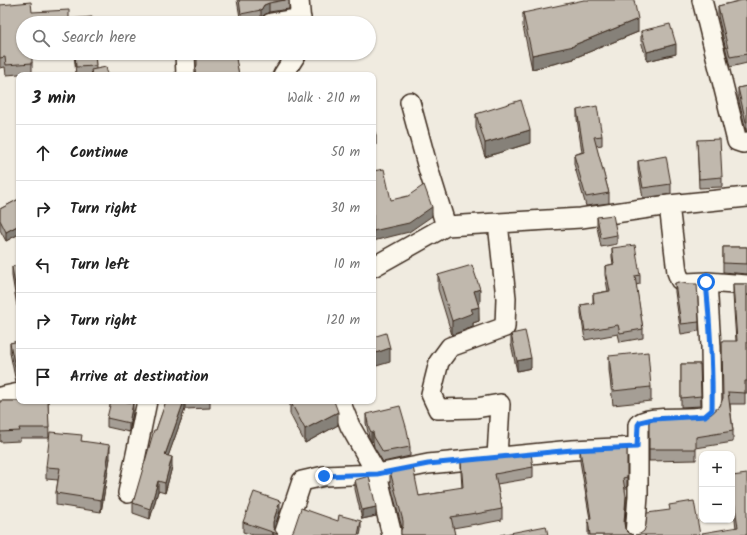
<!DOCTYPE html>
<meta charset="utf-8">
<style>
body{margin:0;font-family:Kalam,sans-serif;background:#f6f6f6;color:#222}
.controls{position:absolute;right:12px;bottom:12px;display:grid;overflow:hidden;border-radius:8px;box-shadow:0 1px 3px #0004}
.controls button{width:36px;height:36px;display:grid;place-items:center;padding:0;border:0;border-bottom:1px solid #e0e0e0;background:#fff;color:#222;font:20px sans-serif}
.stop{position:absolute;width:12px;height:12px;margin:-9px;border:3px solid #1a73e8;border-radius:50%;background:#fff}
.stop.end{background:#1a73e8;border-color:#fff;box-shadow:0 1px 4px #0008}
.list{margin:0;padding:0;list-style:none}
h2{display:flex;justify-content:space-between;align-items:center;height:52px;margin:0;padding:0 16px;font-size:17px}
h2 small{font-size:13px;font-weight:400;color:#767676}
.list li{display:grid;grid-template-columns:26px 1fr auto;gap:12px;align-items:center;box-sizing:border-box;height:56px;padding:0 16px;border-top:1px solid #e0e0e0}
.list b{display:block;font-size:15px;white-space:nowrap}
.list em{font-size:13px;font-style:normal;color:#767676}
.icon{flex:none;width:22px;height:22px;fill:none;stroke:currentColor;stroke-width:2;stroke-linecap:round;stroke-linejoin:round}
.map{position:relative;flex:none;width:747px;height:535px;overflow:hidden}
.search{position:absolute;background:#fff;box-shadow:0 1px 3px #0004;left:16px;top:16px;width:360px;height:44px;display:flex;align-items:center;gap:10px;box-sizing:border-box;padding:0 14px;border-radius:22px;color:#767676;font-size:15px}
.panel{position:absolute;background:#fff;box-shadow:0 1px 3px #0004;left:16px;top:72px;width:360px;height:332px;border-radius:8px}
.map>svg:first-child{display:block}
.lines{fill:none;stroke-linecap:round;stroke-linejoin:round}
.minor-casing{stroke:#3b2a1e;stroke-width:22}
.minor{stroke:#fbf7ec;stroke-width:19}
.wall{fill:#a59e95;stroke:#3b2a1e}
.shaded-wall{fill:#868179;stroke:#3b2a1e}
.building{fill:#c0b8ad;stroke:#3b2a1e}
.route{stroke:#1a73e8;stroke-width:5}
</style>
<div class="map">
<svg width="747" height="535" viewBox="0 0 747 535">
<rect width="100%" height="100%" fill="#f0ebe0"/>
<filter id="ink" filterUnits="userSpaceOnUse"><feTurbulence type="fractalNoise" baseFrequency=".025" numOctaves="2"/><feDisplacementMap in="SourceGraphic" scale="8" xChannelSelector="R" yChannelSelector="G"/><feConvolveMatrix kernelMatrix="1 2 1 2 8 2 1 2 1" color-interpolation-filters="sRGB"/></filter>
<g filter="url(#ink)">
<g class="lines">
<g class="minor-casing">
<path id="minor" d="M299,0L301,23
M702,0L737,141L743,143L747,142
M271,23L301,18
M185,53L186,75
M283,75L297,53
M410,102L428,168L446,226
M669,205L677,272L680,280L686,283L707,282L747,285
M373,267L446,226L581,218L669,205L747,197
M0,397L19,393
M340,401L350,426L377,474L392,535
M497,457L500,404L476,408L438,409L431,394L439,362L450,347L505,327L506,298L498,223
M128,493L147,401
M284,535L302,481L324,476L377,474L428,464L572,450L637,447
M635,535L638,496V425C647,414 690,421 705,416C707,415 710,412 712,410L711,347L707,282"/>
</g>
<use href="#minor" class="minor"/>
</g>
<path class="wall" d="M237,0H289V9L269,12L264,15L261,19L241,23Z
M747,0V63L730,67L718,16V6Z
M0,5L23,23L32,63V73L6,75L5,67L0,68Z
M523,13L638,32L574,58V59L532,69L523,26Z
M641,31L676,54L647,61L641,41Z
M74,53H95L96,69L108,75H76Z
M199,53H239V55H235L239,75H195V71L200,57Z
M747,86V131H746L738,97V88Z
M577,110L602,136V145L596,146L609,193V203L586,206L574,164V155L582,152L577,119Z
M476,114L530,143L485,157L476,128Z
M697,140L722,177V187L699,188Z
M638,161L671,184V194L643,198L638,170Z
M19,199V234L6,241L0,230V209Z
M597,217L617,235V244L601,247L597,227Z
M723,247H747V274L723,272Z
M612,248L640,275V284L636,285L643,329V338L620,342L618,334L585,340L581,314V305L593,303V294L608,291L605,275V266L613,264L612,257Z
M19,265V305L17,306L12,276V267Z
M438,275L480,303H478L479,321L473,323V327L452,335L438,289Z
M675,283L699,322V331L681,334L675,292Z
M733,284H747V393H745V404H730L733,431V442L696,448V460L649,461V420L700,417L711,414L720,406L723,399L736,341L733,295Z
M511,334L531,368L517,371L511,344Z
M19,341V382H16L10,353V343Z
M609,356L651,387V401L613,405L609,370Z
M681,364H700L701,406L681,407Z
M0,401H48L49,438H20V441L0,442Z
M163,401H210V408L185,409L168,456L172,467L165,493L158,491L150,519L133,513V503L156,430L166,402Z
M290,401L338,425L305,443L290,414Z
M133,413L129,432L107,427V418Z
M366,414L410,447V456L383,462L374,447L373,441L371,442L369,437L366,423Z
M82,441L110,458L101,512L56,505V493L58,480L46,479V467Z
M627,448V488H625L626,507L625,526V529L629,533L634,535H588V519H590L580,461V450Z
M461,461L533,467V478L497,484L502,509V520L476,525V524L453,528L455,535H401V530L402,528L390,483V471L419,496L444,492L462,488L461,472Z
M732,476L747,535L736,528L734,511H732Z
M355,480L376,516L362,519L355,489Z
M280,511L274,529L278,535H253L243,532V522Z"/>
<path class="shaded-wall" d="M269,3V12L264,15L261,19V10L264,5Z
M638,19V32L574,58V59L532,69V55L574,45Z
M676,44V54L647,61V52Z
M530,130V143L485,157V143Z
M376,135V145L373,146V136Z
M432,207V216L409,232L373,241V231Z
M19,225V234L6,241V232Z
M480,289V303L474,305V291Z
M479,307V321L473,323V327L452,335V321L471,309Z
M390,348V362L373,367V354Z
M531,358V368L517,371V361Z
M184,401H185V409L165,465V455Z
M133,403V413L129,432V423Z
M338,412V425L305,443V429Z
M371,432H373V441L371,442Z
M110,445V458L101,512V500Z
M172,457V467L165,493V483Z
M158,481V491L150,519V509Z
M626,496V507L624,534V523Z
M280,501V511L273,532V535V522Z
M376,507V516L362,519V510Z
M361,521V531L360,535H358Z"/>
<path class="building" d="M239,0H285L269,3L264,5L261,10L241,14Z
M584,0H634L638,19L574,45V46L532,55L523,13Z
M743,0H747V54L730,57L718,6Z
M31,2L32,12L69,10V19L92,17L93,23H23V53H32V63L6,65L5,57L0,58V5Z
M235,21V23H225Z
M670,24L676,44L647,52L641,31Z
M75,53H95L96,66L76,67Z
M201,53H235L239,75H196L195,71L197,65V58L202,57Z
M106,67L108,75H92L91,70Z
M747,86V122H746L738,88Z
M521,100L530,130L485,143L476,114Z
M597,106L602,136L594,137L609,193L586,197L574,155L584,152L577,110Z
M373,127L376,135L373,136Z
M720,139L722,177L699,179L697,140Z
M666,156L671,184L643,188L638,161Z
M384,169L391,200L408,196L424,185L432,207L409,223L373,231V171Z
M19,199V225L6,232L0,220V209Z
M613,215L617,235L601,238L597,217Z
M635,245L640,275L635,276L643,329L620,333L618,325L585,331L581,305L594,303L593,294L610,291L605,266L614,264L612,248Z
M723,247H747V264L723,263Z
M19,265V296H17L12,267Z
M472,265L480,289L474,291L479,307L471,309L473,313L452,321L438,275Z
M679,282L687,284H697L699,322L681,324L675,283Z
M733,284H747V381H745V393L728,392L733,431L696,437V449H649V420L660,418L700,417L711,414L720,406L723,398L722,341H737Z
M525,331L531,358L517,361L511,334Z
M386,333L390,348L373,354V337Z
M19,341V372H16L10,343Z
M648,352L651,387L613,391L609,356Z
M681,364H700L701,396L681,398Z
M0,401H48L49,428H19L20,431L0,432Z
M111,401H123L133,403L129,423L107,418Z
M166,401H184L165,455L172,457L165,483L158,481L150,509L133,503L154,430H156Z
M290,401H334L338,412L305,429Z
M400,406L407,430L410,447L383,452L374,437L373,432H371L369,428L366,414Z
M50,432L82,435L81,441L110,445L101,500L56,493L60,468L46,467Z
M627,448V477L623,478L626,496L624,523L625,529L629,533L634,535H590L588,519L591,518L580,450Z
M531,454L533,467L495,474L502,509L476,514V513L451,517L455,535H401V530L403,526V521L390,471L413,467L419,496L444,492V490L463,487L461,461Z
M747,474V535H703L702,533L738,527L734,500H732V476Z
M369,476L376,507L362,510L355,480Z
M254,492L280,501L273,522V528L278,534L243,522Z
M694,501L700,535H635L640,534L644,531L646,525L647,513L670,510L669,505Z
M301,508L338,521L339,515L361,521L358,535H289L292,533L294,529Z
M546,526L548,535H500Z"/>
</g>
<g class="lines" filter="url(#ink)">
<path class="route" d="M324,476L377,474L428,464L572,450L637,447L638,425L640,422L653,419L705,416L712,410C713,367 710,325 706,282"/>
</g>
</svg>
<div class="controls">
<button>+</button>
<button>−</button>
</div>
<div class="stop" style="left:706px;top:282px"></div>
<div class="stop end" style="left:324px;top:476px"></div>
<div class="search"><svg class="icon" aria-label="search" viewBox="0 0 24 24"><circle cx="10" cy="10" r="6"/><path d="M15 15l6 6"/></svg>Search here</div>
<section class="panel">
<h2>3 min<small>Walk · 210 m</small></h2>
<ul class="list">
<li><svg class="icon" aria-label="ahead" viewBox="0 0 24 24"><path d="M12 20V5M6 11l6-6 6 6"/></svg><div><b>Continue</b></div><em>50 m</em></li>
<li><svg class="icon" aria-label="right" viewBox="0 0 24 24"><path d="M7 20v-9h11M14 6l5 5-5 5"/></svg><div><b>Turn right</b></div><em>30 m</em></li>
<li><svg class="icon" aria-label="left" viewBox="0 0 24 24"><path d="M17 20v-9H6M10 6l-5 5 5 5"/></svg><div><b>Turn left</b></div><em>10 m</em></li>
<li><svg class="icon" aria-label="right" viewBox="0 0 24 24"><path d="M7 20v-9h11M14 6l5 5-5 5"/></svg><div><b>Turn right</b></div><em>120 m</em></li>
<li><svg class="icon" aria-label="arrive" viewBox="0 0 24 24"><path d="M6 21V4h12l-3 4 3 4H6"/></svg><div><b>Arrive at destination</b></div></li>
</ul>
</section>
</div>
